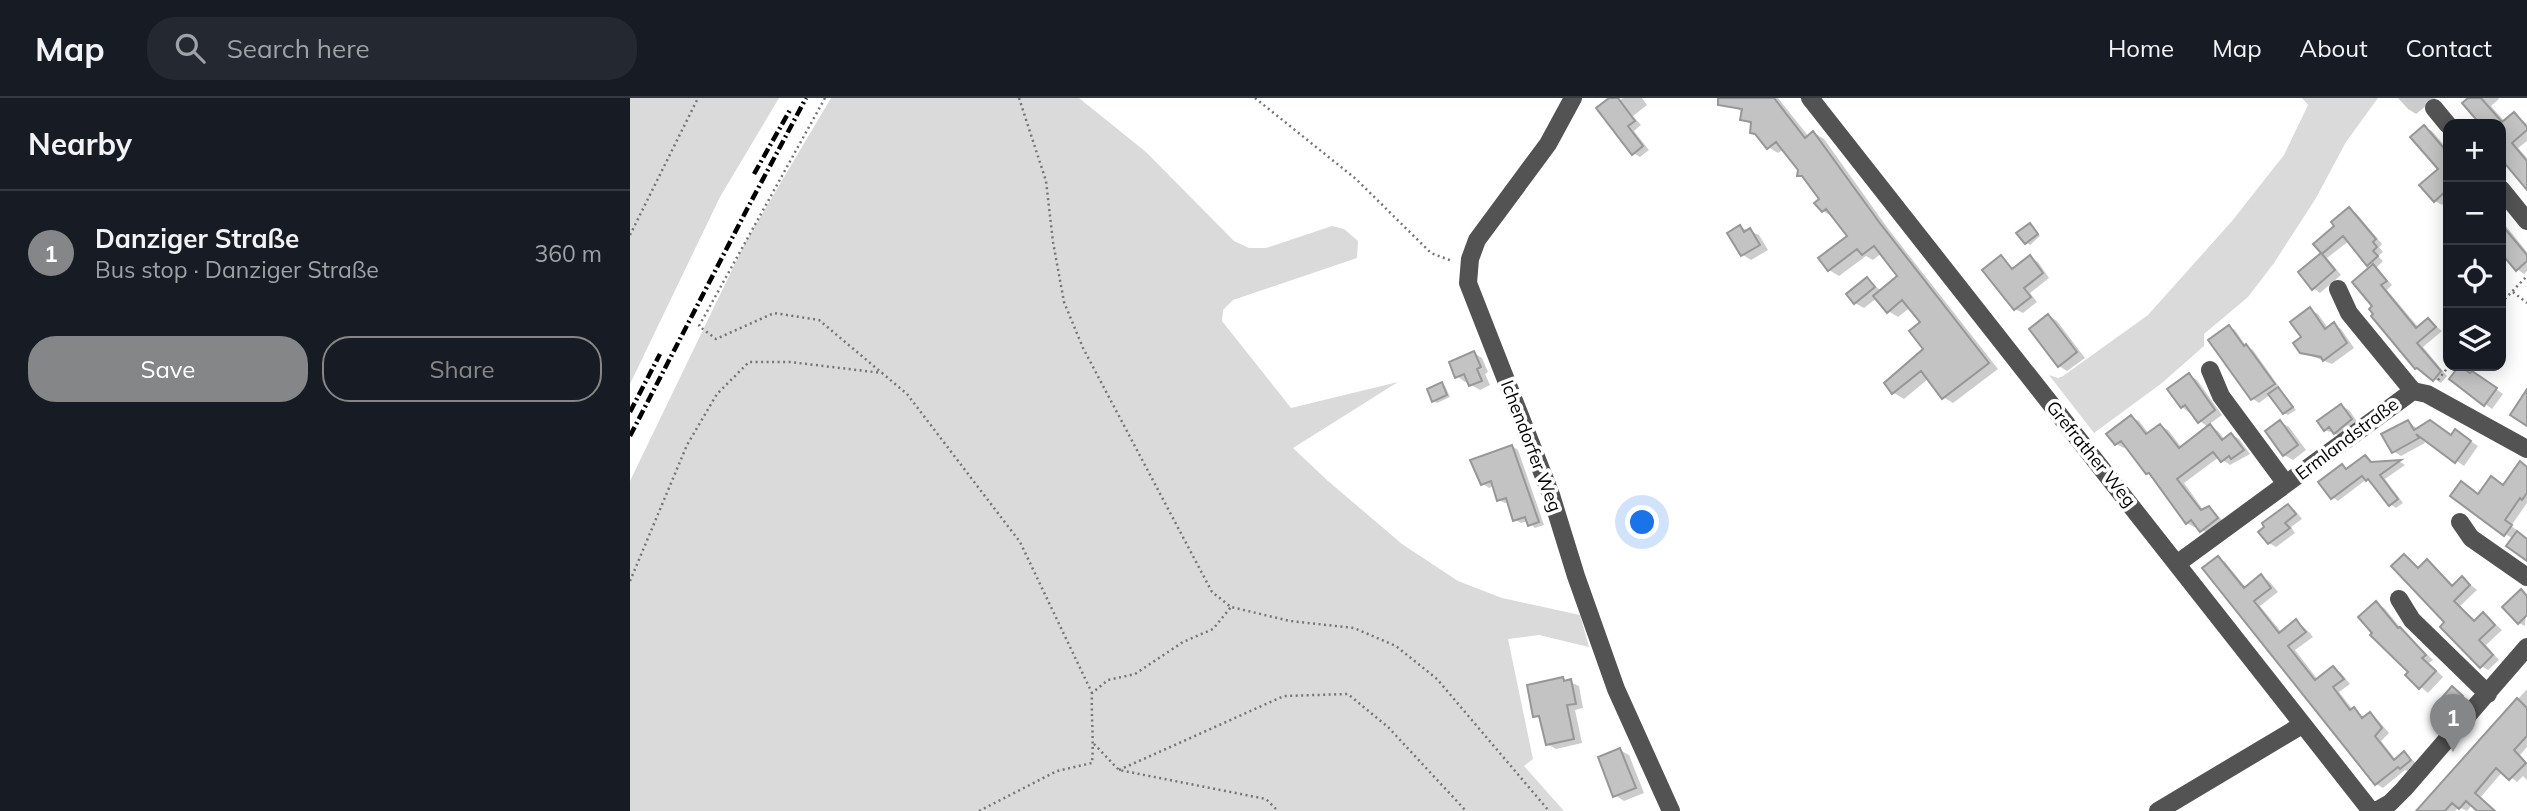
<!DOCTYPE html>
<meta charset="utf-8">
<style>
body{margin:0;font-family:Mulish,sans-serif;background:#242831;color:#f1f3f6}
.controls{position:absolute;right:21px;top:21px;display:grid;overflow:hidden;border-radius:14px;box-shadow:0 4px 18px #0003}
.controls button{width:63px;height:63px;display:grid;place-items:center;padding:0;border:0;border-bottom:2px solid #363941;background:#171b24;color:#f1f3f6;font:35px sans-serif}
.you{position:absolute;left:1013px;top:425px;width:24px;height:24px;margin:-18px;border:5px solid #fff;border-radius:50%;background:#1a73e8;box-shadow:0 0 0 10px #1a73e833}
.badge{display:grid;place-items:center;width:46px;height:46px;border-radius:50%;background:#858687;color:#fff;font-size:23px;font-weight:700}
.pin{position:absolute;translate:-50% -58px;filter:drop-shadow(0 2px 4px #0008)}
.pin::after{content:'';position:absolute;top:37px;width:24px;height:21px;background:inherit;clip-path:polygon(0 0,100% 0,50% 100%)}
.list{margin:0;padding:0;list-style:none}
h2{display:flex;justify-content:space-between;align-items:center;height:91px;margin:0;padding:0 28px;font-size:30px}
h2 small{font-size:23px;font-weight:400;color:#9ea1a6}
.list li{display:grid;grid-template-columns:46px 1fr auto;gap:21px;align-items:center;box-sizing:border-box;height:126px;padding:0 28px;border-top:2px solid #363941}
.list b{display:block;font-size:26px;white-space:nowrap}
.list p{margin:0;font-size:23px;white-space:nowrap;color:#9ea1a6}
.list em{font-size:23px;font-style:normal;color:#9ea1a6}
.actions{display:flex;gap:14px;padding:21px 28px}
.actions a{flex:1;padding:16px 0;border:2px solid #858687;border-radius:28px;text-align:center;font-size:24px;color:#858687}
.actions .main{background:#858687;color:#fff}
.icon{flex:none;width:38px;height:38px;fill:none;stroke:currentColor;stroke-width:2;stroke-linecap:round;stroke-linejoin:round}
.map{position:relative;flex:none;width:1897px;height:713px;overflow:hidden}
header{display:flex;align-items:center;gap:42px;box-sizing:border-box;height:98px;padding:0 35px;background:#171b24;border-bottom:2px solid #363941}
header strong{font-size:33px}
nav{display:flex;gap:38px;margin-inline-start:auto;font-size:24px}
.search{width:490px;height:63px;background:#242831;display:flex;align-items:center;gap:18px;box-sizing:border-box;padding:0 24px;border-radius:28px;color:#9ea1a6;font-size:26px}
main{display:flex}
aside{flex:1;background:#171b24}
.map>svg:first-child{display:block}
.green{fill:#dadada}
.shadow{fill:#0003}
.building{fill:#c3c3c3;stroke:#979797;stroke-width:2}
.lines{fill:none;stroke-linecap:round;stroke-linejoin:round}
.path{stroke:#757575;stroke-width:2.5;stroke-dasharray:2 3.5;stroke-linecap:butt}
.minor{stroke:#535353;stroke-width:18}
.rail{stroke:#000;stroke-width:4.5;stroke-dasharray:10 3.5 2 3.5;stroke-linecap:butt}
.labels{text-anchor:middle;stroke-width:7;stroke-linejoin:round;paint-order:stroke}
.street-label{font-size:18px;fill:#000;stroke:#fff}
</style>
<header>
<strong>Map</strong>
<div class="search"><svg class="icon" aria-label="search" viewBox="0 0 24 24"><circle cx="10" cy="10" r="6"/><path d="M15 15l6 6"/></svg>Search here</div>
<nav><a>Home</a><a>Map</a><a>About</a><a>Contact</a></nav>
</header>
<main>
<aside>
<h2>Nearby<small></small></h2>
<ul class="list">
<li><span class="badge">1</span><div><b>Danziger Straße</b><p>Bus stop · Danziger Straße</p></div><em>360 m</em></li>
</ul>
<div class="actions"><a class="main">Save</a><a>Share</a></div>
</aside>
<div class="map">
<svg width="1897" height="713" viewBox="0 0 1897 713">
<rect width="100%" height="100%" fill="#fff"/>
<path class="green" d="M0,0H149L90,99L0,286Z
M201,0H449L516,54L604,143L619,150H636L702,128L714,131L728,143L727,160L603,202L593,212L592,223L661,310L768,284L663,350L698,383L772,446L828,483L872,500L950,517L959,549L909,537L878,541L903,661L894,668L934,713H0V383L115,145Z
M1672,0H1748L1716,44L1686,100L1644,165L1618,199L1574,236V248L1532,285L1464,335L1419,277L1428,280L1433,278L1518,217L1602,123L1654,57L1678,7Z"/>
<path class="shadow" d="M993,0H1012L1017,7L1003,18L1011,27L1004,33L1019,52L1010,59L1003,55L988,4Z
M1100,0H1148L1179,39L1184,35L1194,41L1259,132L1368,271L1323,305L1313,299L1298,281L1274,301L1264,295L1295,251L1293,224L1281,209L1268,219L1258,213L1247,200L1234,210L1225,205L1238,181L1251,193L1270,178L1252,155L1243,162L1236,158L1209,178L1199,172L1219,138L1203,119L1193,113L1192,101L1176,81L1169,77L1170,72L1154,51L1148,55L1138,49L1122,27L1112,21L1113,14L1102,8Z
M1768,0H1806L1786,16L1778,11Z
M1841,0H1868L1869,1L1861,8L1875,24L1884,16L1897,26V43L1888,50L1897,60V91L1871,59V54L1874,51L1871,48V26H1852L1834,5Z
M1794,29L1802,33L1818,52V102L1812,107L1805,103L1810,71Z
M1719,111L1726,115L1752,146L1749,149L1753,154L1748,158L1753,163L1746,170L1762,187L1757,192L1789,230L1798,222L1812,233L1793,249L1817,278L1811,285L1786,270L1745,208L1743,169L1719,143L1697,160L1711,177L1690,195L1683,190L1670,175L1693,156L1685,146L1707,128Z
M1871,122L1897,154V173L1894,176L1887,171L1874,156L1871,158Z
M1400,127L1410,138L1400,147L1396,144Z
M1110,129L1129,137L1138,152L1121,162L1113,157Z
M1400,159L1408,164L1419,180L1400,195L1407,204L1393,215L1385,211L1371,160L1384,171Z
M1681,212L1688,216L1698,230L1704,227L1711,231L1724,250L1702,266L1671,254Z
M1419,218L1427,223L1455,260L1437,273L1429,268Z
M1599,229L1605,232L1616,248L1623,252L1650,290L1648,291L1666,312L1658,317L1654,315L1641,296L1629,305L1623,301L1580,242Z
M844,255L852,260L858,274L855,276L860,287L850,292L841,287L839,282L835,284L827,278Z
M1832,268L1873,296L1862,311L1821,281Z
M1559,277L1567,282L1592,317L1578,327L1588,333L1595,342L1602,337L1609,341L1620,356L1600,367L1589,359L1554,385L1574,413L1579,410L1586,415L1594,425L1579,437L1567,427L1564,429L1557,425L1524,379L1517,375L1497,348L1494,350L1486,346L1501,319L1509,323L1519,336L1530,328L1538,332L1552,350L1579,330L1552,309Z
M812,286L815,288L820,299L807,305L804,303Z
M1712,308L1719,312L1728,325L1713,339L1695,332Z
M1650,324L1659,329L1676,352L1663,362L1654,357Z
M1778,324L1788,331L1822,339L1833,338L1848,348L1834,368L1791,337L1795,345L1771,358L1763,353Z
M882,348L888,352L914,427L905,430L898,423L891,425L885,422L879,404L875,405L869,402L864,388L859,390L853,386Z
M1735,359L1744,366L1770,364L1775,367L1755,381L1773,405L1766,410L1760,406L1744,386L1737,381L1708,403L1702,399L1712,368L1718,371Z
M1897,369V405L1881,428L1888,433L1887,435L1897,441V461L1883,441L1822,398L1849,397L1874,388Z
M1658,408L1665,412L1672,421L1661,429L1665,435L1646,449L1639,445Z
M1774,458L1790,471L1797,464L1804,468L1824,488L1832,480L1847,492L1830,508L1846,523L1854,516L1872,532L1856,547L1869,562L1858,572L1851,568L1817,524Z
M1588,460L1595,464L1616,490L1631,479L1639,483L1648,494L1630,508L1652,535L1666,523L1679,534L1683,539L1665,552L1688,582L1703,570L1710,574L1720,586L1709,594L1723,612L1735,620L1740,616L1747,621L1759,635L1751,643L1766,662L1774,655L1788,667L1779,674L1775,672L1753,690L1746,686Z
M1891,493L1897,497L1895,528L1889,525Z
M1746,505L1754,510L1773,533L1803,562L1799,565L1813,579L1798,595L1777,577L1781,574Z
M933,581L949,588L953,610L945,612L952,645L926,651L917,646L912,621L905,618Z
M1823,590L1840,604L1823,622L1815,617Z
M1897,591V649L1890,657L1897,665V682L1893,678L1887,684L1873,673L1850,700L1865,713H1849L1842,707L1837,713L1829,709L1825,713H1789Z
M990,652L999,657L1014,695L994,703L985,697Z"/>
<path class="building" d="M979,0H988L1005,23L998,28L1013,48L1002,57L966,10Z
M1088,0H1144L1175,40L1183,33L1249,124L1359,265L1312,301L1291,273L1262,296L1254,285L1293,251L1279,233L1290,224L1272,202L1257,215L1243,198L1267,178L1244,148L1232,157L1227,151L1198,173L1188,160L1217,138L1196,111L1192,114L1184,105L1189,101L1172,78H1167L1168,72L1146,44L1137,51L1125,36L1120,35L1121,24L1110,22L1112,11L1088,7Z
M1838,0H1851L1872,24L1884,14L1897,29V32L1882,45L1897,63V92L1871,61V26H1850L1832,5Z
M1794,27L1818,55V91L1804,104L1789,87L1808,71L1780,39Z
M1719,109L1746,141L1743,144L1747,149L1743,153L1748,158L1737,168L1713,138L1692,156L1705,172L1682,192L1668,174L1691,155L1683,146L1704,128L1701,124Z
M1400,125L1408,136L1395,146L1386,135Z
M1871,126L1897,157V163L1886,173L1871,155Z
M1110,127L1114,134L1120,130L1130,147L1111,158L1097,135Z
M1371,157L1382,171L1400,157L1413,175L1394,190L1401,199L1384,212L1352,172Z
M1743,166L1757,183L1751,187L1786,230L1798,220L1806,229L1787,245L1811,273L1803,283L1787,270L1785,271L1741,218L1743,216L1739,211L1742,208L1722,184Z
M1237,179L1245,189L1224,206L1216,196Z
M1680,209L1695,231L1704,224L1717,245L1693,263L1691,259L1670,255L1663,245L1671,239L1660,224Z
M1418,216L1447,254L1428,269L1399,231Z
M1599,227L1614,248L1616,246L1645,286L1621,302L1578,242Z
M844,253L851,269L847,271L852,283L839,288L834,276L825,280L819,264Z
M1829,268L1840,275L1842,273L1867,290L1854,308L1819,281Z
M1559,275L1585,312L1568,325L1555,307L1551,310L1537,291Z
M812,284L817,297L802,304L797,291Z
M1648,289L1663,309L1653,316L1638,296Z
M1897,291V328L1880,317Z
M1711,306L1722,321L1704,336L1699,329L1694,333L1687,323Z
M1501,317L1516,336L1530,326L1549,350L1580,326L1592,342L1601,335L1614,352L1601,361L1599,358L1591,364L1583,354L1547,381L1571,412L1579,408L1588,420L1570,434L1561,422L1556,426L1519,375L1516,376L1491,343L1485,347L1476,336Z
M1650,322L1668,347L1653,358L1635,333Z
M1778,322L1784,332L1800,322L1821,337L1825,331L1841,343L1825,365L1786,336L1789,340L1762,355L1751,336Z
M882,347L909,424L898,428L895,419L883,423L876,400L867,403L861,383L851,387L840,362Z
M1735,357L1741,364L1771,362L1750,377L1768,401L1759,408L1738,381L1736,383L1732,378L1701,401L1688,384L1712,366L1716,371Z
M1890,363L1897,369V395L1892,402L1890,400L1875,422L1882,427L1874,438L1820,398L1831,383L1848,396L1861,378L1873,387Z
M1658,406L1666,416L1655,425L1660,430L1638,446L1628,434L1634,429L1632,425Z
M1887,433L1897,441V463L1876,448Z
M1774,456L1788,470L1797,461L1822,488L1832,478L1840,487L1824,503L1844,523L1853,514L1865,527L1849,542L1863,557L1850,570L1810,529L1814,524L1761,468Z
M1588,458L1614,490L1631,476L1641,490L1624,503L1649,535L1666,521L1671,528L1676,534L1658,548L1685,582L1703,568L1714,581L1703,589L1720,612L1724,609L1732,620L1740,614L1752,630L1745,638L1764,662L1774,653L1781,662L1770,671L1768,669L1745,687L1572,470Z
M1891,491L1897,498V517L1888,526L1872,509Z
M1746,503L1768,530L1770,529L1796,557L1792,560L1806,573L1789,591L1775,577L1778,574L1740,537L1742,535L1728,519Z
M933,579L934,583L941,581L946,606L937,607L944,641L916,647L909,618L903,619L897,587Z
M1822,588L1833,598L1814,618L1804,609Z
M1887,600L1897,610V638L1884,652L1896,665L1879,682L1866,670L1845,695L1865,713H1847L1836,703L1829,711L1822,705L1815,713H1786Z
M990,650L1006,690L983,699L968,659Z"/>
<g class="lines">
<path class="path" d="M195,0L69,228L86,241L144,215L189,222L277,296L390,444L462,595
M389,0L416,83L423,144L434,204L453,250L582,494L601,509L660,523L724,530L766,548L807,581L919,713
M625,0L726,81L801,155L822,163
M0,137L68,0
M1883,194L1897,205
M1871,205L1897,178
M1808,282L1819,268
M0,483L57,347L87,296L119,264H160L252,275
M464,646L489,672L636,701L648,713
M489,672L654,598L718,596L758,629L836,713
M349,713L427,673L462,665C464,642 461,618 462,595L478,582L505,576L553,544L583,531L601,509"/>
<path class="minor" d="M943,0L918,46L847,142L840,161L838,185L921,397L946,478L986,591L1041,713
M1180,0L1741,713
M1804,10L1818,27
M1871,91L1897,123
M1708,191L1719,215L1783,293
M1580,272L1591,298L1656,386
M1830,424L1841,440L1897,479
M1548,465L1783,293L1797,296L1897,351
M1769,501L1782,522L1858,596
M1528,713L1672,627
M1746,713L1760,705L1774,691L1897,549"/>
<path class="rail" d="M124,76L160,12
M0,314L30,256
M0,338L115,115L176,0"/>
</g>
<g class="labels">
<g class="street-label">
<text transform="translate(1717 341) rotate(-37)" y="6">Ermlandstraße</text>
<text transform="translate(901 348) rotate(69)" y="6">Ichendorfer Weg</text>
<text transform="translate(1461 356) rotate(51)" y="6">Grefrather Weg</text>
</g>
</g>
</svg>
<div class="controls">
<button>+</button>
<button>−</button>
<button><svg class="icon" aria-label="locate" viewBox="0 0 24 24"><circle cx="12" cy="12" r="6"/><path d="M12 2v4M12 18v4M2 12h4M18 12h4"/></svg></button>
<button><svg class="icon" aria-label="layers" viewBox="0 0 24 24"><path d="M12 4l9 5-9 5-9-5zM3 14l9 5 9-5"/></svg></button>
</div>
<div class="you"></div>
<div class="pin badge" style="left:1823px;top:654px">1</div>
</div>
</main>
